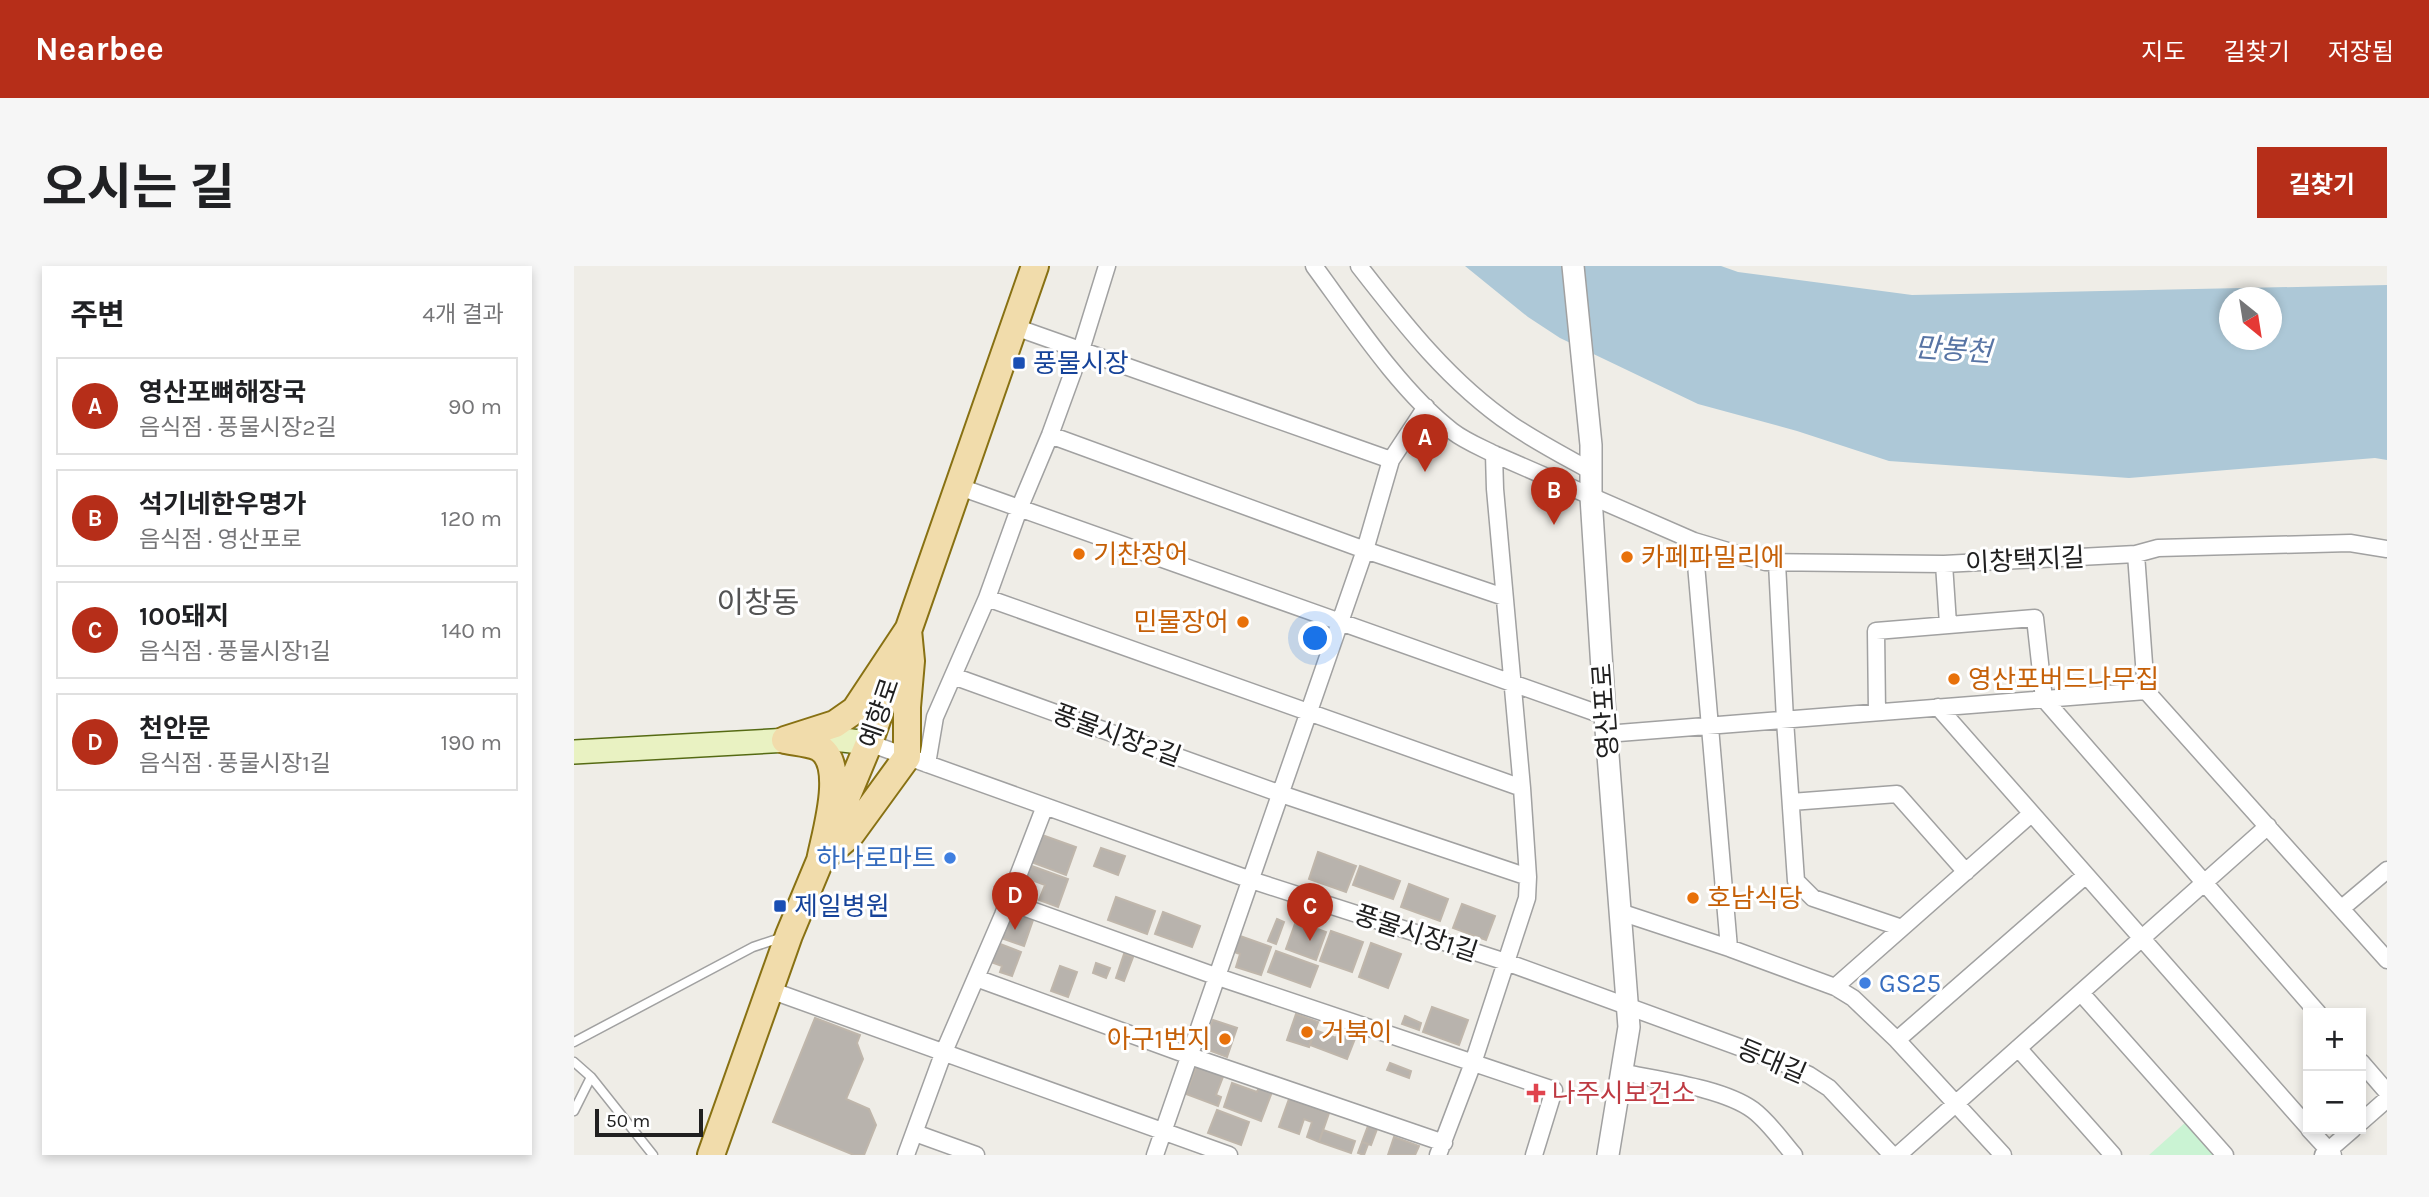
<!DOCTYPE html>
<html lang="ko">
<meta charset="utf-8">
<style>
body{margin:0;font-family:Karla,"Noto Sans KR",sans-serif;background:#f6f6f6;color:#202124}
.controls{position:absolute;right:21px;bottom:21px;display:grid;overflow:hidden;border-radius:0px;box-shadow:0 4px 10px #0003}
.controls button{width:63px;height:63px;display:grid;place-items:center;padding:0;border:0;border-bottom:2px solid #e0e0e0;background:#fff;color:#202124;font:35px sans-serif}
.compass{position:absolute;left:1645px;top:21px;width:63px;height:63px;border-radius:50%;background:#fff;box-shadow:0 4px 10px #0003;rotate:150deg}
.scale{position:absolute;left:21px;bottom:18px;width:108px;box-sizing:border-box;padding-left:7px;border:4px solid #202020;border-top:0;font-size:19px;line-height:24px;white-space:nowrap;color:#202020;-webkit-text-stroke:5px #fff;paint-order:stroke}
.you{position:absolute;left:742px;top:373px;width:24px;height:24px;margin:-18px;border:5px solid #fff;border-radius:50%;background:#1a73e8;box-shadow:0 0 0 10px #1a73e833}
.badge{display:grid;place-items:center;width:46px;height:46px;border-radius:50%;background:#b62e19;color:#fff;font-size:23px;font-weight:700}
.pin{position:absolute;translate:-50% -58px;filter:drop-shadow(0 2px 4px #0008)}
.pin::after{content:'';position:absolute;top:37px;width:24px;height:21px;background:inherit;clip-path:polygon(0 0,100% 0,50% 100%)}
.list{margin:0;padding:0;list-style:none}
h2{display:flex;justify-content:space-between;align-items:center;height:91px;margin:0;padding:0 28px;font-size:30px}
h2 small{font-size:23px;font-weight:400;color:#757577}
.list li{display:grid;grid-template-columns:46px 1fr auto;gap:21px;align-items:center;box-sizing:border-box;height:98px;margin:0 14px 14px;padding:0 14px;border:2px solid #e0e0e0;border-radius:0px}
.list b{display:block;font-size:26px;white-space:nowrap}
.list p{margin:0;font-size:23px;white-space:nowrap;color:#757577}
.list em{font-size:23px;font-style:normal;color:#757577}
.map{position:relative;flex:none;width:1813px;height:889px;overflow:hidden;border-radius:0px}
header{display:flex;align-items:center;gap:42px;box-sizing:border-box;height:98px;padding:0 35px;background:#b62e19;color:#fff}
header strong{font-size:33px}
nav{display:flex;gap:38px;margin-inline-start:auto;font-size:24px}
.intro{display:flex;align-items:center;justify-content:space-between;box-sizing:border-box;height:168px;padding:0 42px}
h1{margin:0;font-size:49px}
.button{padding:18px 32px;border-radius:0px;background:#b62e19;color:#fff;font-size:24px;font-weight:700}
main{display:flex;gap:42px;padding:0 42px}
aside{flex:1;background:#fff;border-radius:0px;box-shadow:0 4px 10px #0003}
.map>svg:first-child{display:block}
.park{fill:#caf3d3}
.water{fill:#adc8d7;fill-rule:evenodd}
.building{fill:#b8b3ad;stroke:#bfb6ab;stroke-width:2}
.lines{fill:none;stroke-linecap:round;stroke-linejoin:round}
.service-casing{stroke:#a1a1a1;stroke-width:11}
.minor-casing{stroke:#a1a1a1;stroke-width:19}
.tertiary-casing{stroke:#a1a1a1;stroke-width:24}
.secondary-casing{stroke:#556a13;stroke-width:26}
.primary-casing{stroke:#887113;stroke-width:30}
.service{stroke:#fff;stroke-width:8}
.minor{stroke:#fff;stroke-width:16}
.tertiary{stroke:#fff;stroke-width:21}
.secondary{stroke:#e9f2c2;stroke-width:23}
.primary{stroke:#f1dcab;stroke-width:26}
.transit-dot{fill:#1a4fb4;stroke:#fff;stroke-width:2.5}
.food-dot{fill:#e8710a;stroke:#fff;stroke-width:2.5}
.shop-dot{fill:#3f7fe0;stroke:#fff;stroke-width:2.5}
.health-dot{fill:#e0444e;stroke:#fff;stroke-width:2.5}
.labels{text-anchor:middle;stroke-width:6;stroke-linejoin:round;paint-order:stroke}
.transit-label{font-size:26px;fill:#164399;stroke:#fff;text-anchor:start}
.food-label{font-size:26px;fill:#c56008;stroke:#fff;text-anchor:start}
.street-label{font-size:26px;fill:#202020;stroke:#fff}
.shop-label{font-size:26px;fill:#366cbe;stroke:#fff;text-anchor:end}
.health-label{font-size:26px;fill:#be3a42;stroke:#fff;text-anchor:start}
.water-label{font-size:28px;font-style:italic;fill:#5774a4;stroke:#fff}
.quarter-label{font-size:30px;fill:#535353;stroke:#fff}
</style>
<header>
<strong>Nearbee</strong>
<nav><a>지도</a><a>길찾기</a><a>저장됨</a></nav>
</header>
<div class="intro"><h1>오시는 길</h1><a class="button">길찾기</a></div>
<main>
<aside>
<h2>주변<small>4개 결과</small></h2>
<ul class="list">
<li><span class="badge">A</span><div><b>영산포뼈해장국</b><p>음식점 · 풍물시장2길</p></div><em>90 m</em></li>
<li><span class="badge">B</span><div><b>석기네한우명가</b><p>음식점 · 영산포로</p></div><em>120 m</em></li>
<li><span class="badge">C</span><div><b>100돼지</b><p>음식점 · 풍물시장1길</p></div><em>140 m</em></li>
<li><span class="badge">D</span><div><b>천안문</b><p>음식점 · 풍물시장1길</p></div><em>190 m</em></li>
</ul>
</aside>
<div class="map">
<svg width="1813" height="889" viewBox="0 0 1813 889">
<rect width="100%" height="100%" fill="#efede7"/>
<path class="park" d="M1613,855L1643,889H1575Z"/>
<path class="water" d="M891,0H1147L1164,6L1338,29L1813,19V194L1801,192L1555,212L1315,195L1223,165L1124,138L986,72L954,51ZM1656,32H1698V74H1656Z"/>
<path class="building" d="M468,569L502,581L492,609L457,596Z
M527,582L551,590L544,609L520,600Z
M744,586L782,600L772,626L735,613Z
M455,599L494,613L484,641L465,634L471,619L450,611Z
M786,600L826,615L819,633L779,619Z
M835,618L874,633L866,655L827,641Z
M542,631L581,645L573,668L534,654Z
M888,638L921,650L912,674L879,662Z
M589,646L626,660L618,681L581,668Z
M441,647L459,654L450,680L424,671L431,653Z
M703,653L710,656L702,678L694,675Z
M722,655L752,666L742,694L712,683Z
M757,665L789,676L778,706L746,695Z
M666,670L697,681L687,709L662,701L666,688L660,686Z
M421,676L447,686L438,710L426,706L428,700L414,695Z
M797,677L827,688L814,722L785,711Z
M702,685L744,700L736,721L694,706Z
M550,688L559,691L550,715L542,712Z
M522,697L536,702L532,712L519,707Z
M486,700L503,706L494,731L477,725Z
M858,741L894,754L885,779L849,766Z
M722,748L744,756L735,781L713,774Z
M831,750L847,757L845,764L828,758Z
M241,752L286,769L283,777L289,793L272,833L295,843L302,859L290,889H280L199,856Z
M639,754L663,762L653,791L629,782Z
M741,764L762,772L765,764L782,770L773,793L736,779Z
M816,797L837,805L835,812L813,804Z
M623,799L650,808L642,829L647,831L644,840L612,828Z
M658,817L683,826L685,821L698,826L687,855L650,841Z
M715,833L755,847L745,876L733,871L738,856L730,853L725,868L705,861Z
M643,844L675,856L667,879L634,867Z
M794,860L803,863L797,879L788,876Z
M749,864L781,875L777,887L745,876Z
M820,871L845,880L841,889H814Z
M788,876L794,878L790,889L784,887Z"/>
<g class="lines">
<g class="service-casing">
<path id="service" d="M0,776L179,681L209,671
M0,796L17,811L79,889
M0,845L17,811"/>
</g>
<g class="minor-casing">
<path id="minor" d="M740,0C779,53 826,125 878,165C891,175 906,181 920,188L921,223L948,522L954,611L953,632L899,797L864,889
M785,0C830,58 876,117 938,159C963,176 990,190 1017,205
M441,61L817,194
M476,169L791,284L930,331
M920,188L1120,275L1191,296L1370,298L1562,288L1572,425L1813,694
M383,220L1031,450
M1120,275L1155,682
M1562,288L1584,282L1776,277L1813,283
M1203,297L1211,454L1222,615L1239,632L1328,662
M1370,298L1374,358
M413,332L948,522
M379,410L707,528L954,611
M1364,441L1734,861
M1303,446L1302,365L1461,352L1470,433L1744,747
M1032,468L1572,425
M295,477L677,614L932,696L1209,797L1235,809L1255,822L1318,889
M353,498L361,451L413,332L445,243L476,169L507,84L533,0
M1217,536L1323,528L1392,606
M435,636L644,711L980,824L960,889
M1768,642L1813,604
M1046,646L1155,682L1261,721L1279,732L1323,774L1429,889
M402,712L616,790L870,877
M1261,721L1457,548
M196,724L655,889
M1507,727L1651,889
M1323,774L1512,609
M1444,782L1539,889
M1787,796L1813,826
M1047,806C1084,814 1149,822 1179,844C1195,856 1207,874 1220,889
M1787,856L1813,833
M1735,863L1759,889
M341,867L402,889
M332,889L369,788L429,649L471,540
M581,889L791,284L817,194L852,141
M1324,889L1694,560
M1749,889L1779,863"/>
</g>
<g class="tertiary-casing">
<path id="tertiary" d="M999,0L1017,179V231L1031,450L1055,761L1034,889"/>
</g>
<g class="secondary-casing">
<path id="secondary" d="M0,486L251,472L295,477"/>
</g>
<g class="primary-casing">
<path id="primary" d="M334,364L337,395L333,441V491L277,568L246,595C251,568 274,497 244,481C235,477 221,476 211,474L261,458L281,444Z
M137,889L215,669L295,477L461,0"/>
</g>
<use href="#service" class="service"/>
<use href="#minor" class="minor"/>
<use href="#tertiary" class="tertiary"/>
<use href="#secondary" class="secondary"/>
<use href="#primary" class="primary"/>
</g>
<g class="transit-dot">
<rect x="438" y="90" width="14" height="14" rx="3.5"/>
<rect x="199" y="633" width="14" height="14" rx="3.5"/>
</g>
<g class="food-dot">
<circle cx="505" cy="288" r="7"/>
<circle cx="1053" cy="291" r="7"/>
<circle cx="669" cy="356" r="7"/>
<circle cx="1380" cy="413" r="7"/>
<circle cx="1119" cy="632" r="7"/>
<circle cx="733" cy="766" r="7"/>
<circle cx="651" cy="773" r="7"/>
</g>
<g class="shop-dot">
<circle cx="376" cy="592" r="7"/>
<circle cx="1291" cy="717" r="7"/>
</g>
<path class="health-dot" d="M958.5 816.5h7v7h7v7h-7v7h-7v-7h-7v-7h7z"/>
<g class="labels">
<g class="transit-label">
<text x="459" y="106">풍물시장</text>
<text x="220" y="649">제일병원</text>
</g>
<g class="food-label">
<text x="519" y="297">기찬장어</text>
<text x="1067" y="300">카페파밀리에</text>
<text x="655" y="365" text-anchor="end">민물장어</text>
<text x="1394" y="422">영산포버드나무집</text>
<text x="1133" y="641">호남식당</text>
<text x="747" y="775">거북이</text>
<text x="637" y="782" text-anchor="end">아구1번지</text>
</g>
<g class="street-label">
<text transform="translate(1451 294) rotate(-3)" y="9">이창택지길</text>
<text transform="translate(1031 445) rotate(-94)" y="9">영산포로</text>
<text transform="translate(305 447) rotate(-71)" y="9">예향로</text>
<text transform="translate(543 469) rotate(20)" y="9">풍물시장2길</text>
<text transform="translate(842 667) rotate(18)" y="9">풍물시장1길</text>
<text transform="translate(1198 795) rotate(23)" y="9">등대길</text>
</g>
<g class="shop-label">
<text x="362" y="601">하나로마트</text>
<text x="1305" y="726" text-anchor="start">GS25</text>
</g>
<g class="health-label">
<text x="978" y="836">나주시보건소</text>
</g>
<g class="water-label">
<text transform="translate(1379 83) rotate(4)" y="10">만봉천</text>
</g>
<g class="quarter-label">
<text x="184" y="347">이창동</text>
</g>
</g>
</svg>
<div class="controls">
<button>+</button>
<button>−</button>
</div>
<svg class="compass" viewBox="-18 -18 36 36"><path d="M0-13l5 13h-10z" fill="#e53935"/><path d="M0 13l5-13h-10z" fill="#757577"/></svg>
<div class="scale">50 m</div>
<div class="you"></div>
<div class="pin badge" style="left:851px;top:206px">A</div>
<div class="pin badge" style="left:980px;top:259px">B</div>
<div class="pin badge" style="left:736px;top:675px">C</div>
<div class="pin badge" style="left:441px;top:664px">D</div>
</div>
</main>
